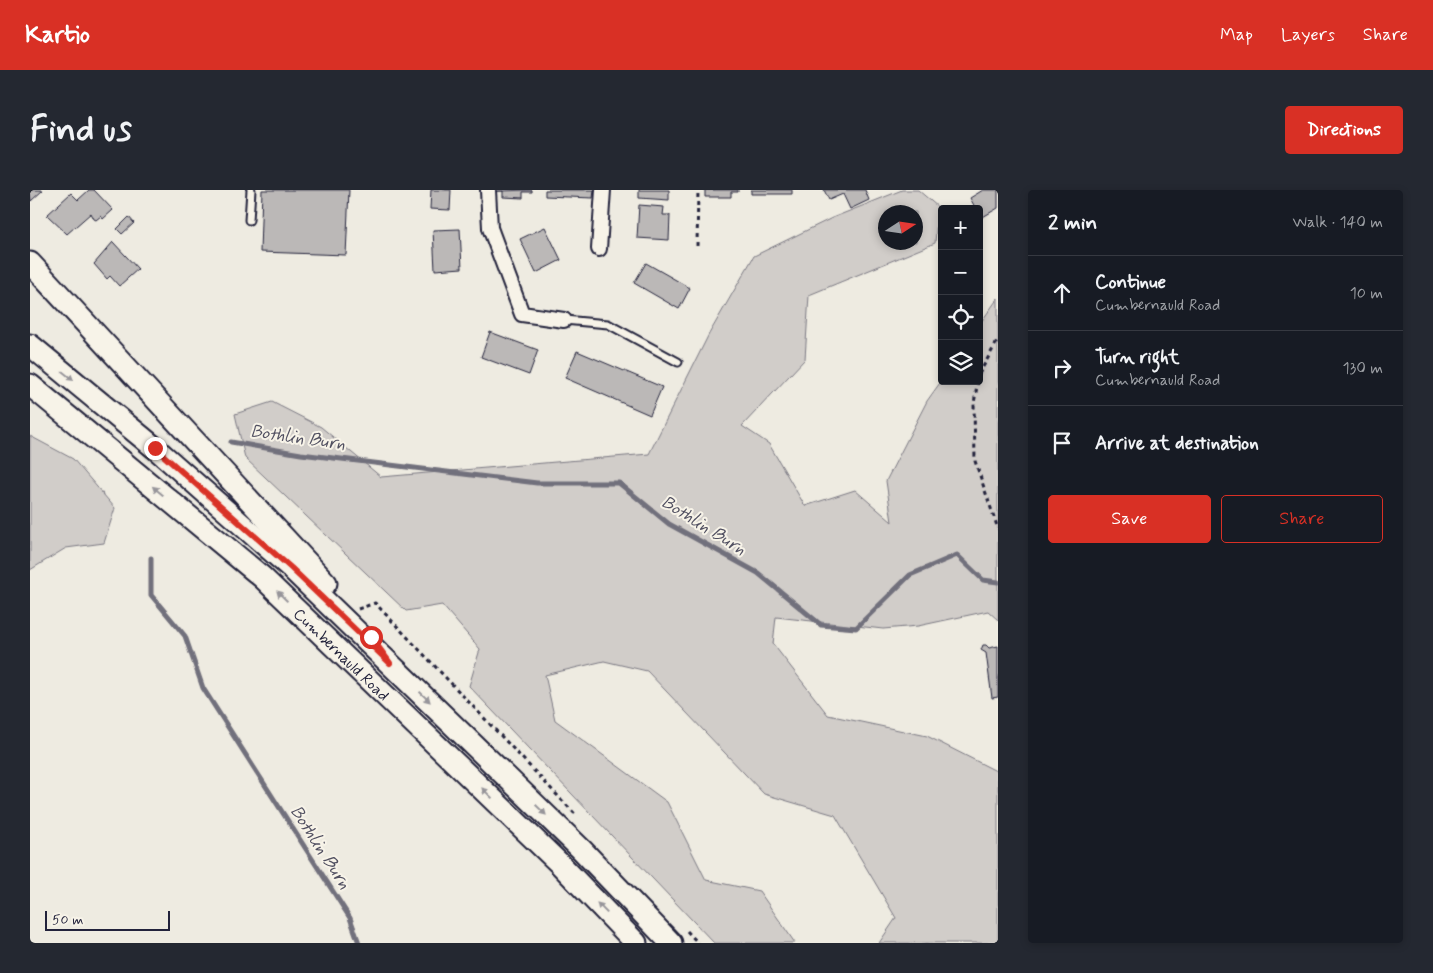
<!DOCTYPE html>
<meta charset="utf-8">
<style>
body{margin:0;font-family:Mynerve,sans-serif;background:#242831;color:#f1f3f6}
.controls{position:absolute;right:15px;top:15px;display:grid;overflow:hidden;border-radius:5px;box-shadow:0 2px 8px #0003}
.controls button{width:45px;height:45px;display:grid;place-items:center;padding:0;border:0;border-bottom:1px solid #363941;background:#171b24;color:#f1f3f6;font:25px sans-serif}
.compass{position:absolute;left:848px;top:15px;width:45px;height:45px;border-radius:50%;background:#171b24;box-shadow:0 2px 8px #0003;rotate:78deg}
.scale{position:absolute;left:15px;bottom:12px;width:125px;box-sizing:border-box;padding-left:5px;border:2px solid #22223b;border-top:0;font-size:14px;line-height:18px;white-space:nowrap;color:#22223b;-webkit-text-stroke:4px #f7f3e8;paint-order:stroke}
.stop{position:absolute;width:15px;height:15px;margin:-11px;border:4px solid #d93025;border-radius:50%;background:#fff}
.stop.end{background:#d93025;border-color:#fff;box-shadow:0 1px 5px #0008}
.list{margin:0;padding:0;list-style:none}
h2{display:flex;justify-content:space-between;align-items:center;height:65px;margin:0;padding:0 20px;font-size:21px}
h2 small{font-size:16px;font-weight:400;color:#9ea1a6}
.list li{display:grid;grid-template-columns:32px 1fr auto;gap:15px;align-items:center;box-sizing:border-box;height:75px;padding:0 20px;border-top:1px solid #363941}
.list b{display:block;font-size:19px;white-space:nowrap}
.list p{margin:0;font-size:16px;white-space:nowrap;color:#9ea1a6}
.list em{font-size:16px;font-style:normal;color:#9ea1a6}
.actions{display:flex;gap:10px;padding:15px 20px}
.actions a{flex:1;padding:11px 0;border:1px solid #d93025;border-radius:5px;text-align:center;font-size:18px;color:#d93025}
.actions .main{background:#d93025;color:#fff}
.icon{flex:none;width:28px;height:28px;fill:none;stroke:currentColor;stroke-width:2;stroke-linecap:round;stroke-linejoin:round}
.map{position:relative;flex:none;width:968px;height:753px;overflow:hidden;border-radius:5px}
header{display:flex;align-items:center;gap:30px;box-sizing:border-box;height:70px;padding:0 25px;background:#d93025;color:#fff}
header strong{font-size:24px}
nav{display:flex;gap:28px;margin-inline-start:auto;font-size:18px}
.intro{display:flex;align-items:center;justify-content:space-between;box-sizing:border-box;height:120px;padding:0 30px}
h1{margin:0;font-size:35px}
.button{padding:12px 22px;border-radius:5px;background:#d93025;color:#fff;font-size:18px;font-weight:700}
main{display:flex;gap:30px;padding:0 30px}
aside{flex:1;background:#171b24;border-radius:5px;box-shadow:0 2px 8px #0003}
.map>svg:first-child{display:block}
.green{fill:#d1cdc9;stroke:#7a7882;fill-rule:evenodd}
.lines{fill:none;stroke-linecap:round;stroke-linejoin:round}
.stream{stroke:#716f7b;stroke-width:5}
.building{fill:#bbb8b7;stroke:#22223b}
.lane-casing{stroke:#22223b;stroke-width:11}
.street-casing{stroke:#22223b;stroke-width:18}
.primary-casing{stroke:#22223b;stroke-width:25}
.path{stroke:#22223b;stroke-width:3;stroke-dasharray:4 4;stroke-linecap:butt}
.lane{stroke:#f7f3e8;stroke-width:7}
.street{stroke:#f7f3e8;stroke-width:14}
.primary{stroke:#f7f3e8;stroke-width:21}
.oneway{fill:#97959a}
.route{stroke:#d93025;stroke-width:6}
.labels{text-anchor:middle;stroke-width:4;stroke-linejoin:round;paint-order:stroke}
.street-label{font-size:16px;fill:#22223b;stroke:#f7f3e8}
.water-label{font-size:18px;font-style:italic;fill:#504f60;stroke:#f7f3e8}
</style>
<header>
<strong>Kartio</strong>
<nav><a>Map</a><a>Layers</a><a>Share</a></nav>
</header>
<div class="intro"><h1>Find us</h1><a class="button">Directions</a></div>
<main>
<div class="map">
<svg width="968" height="753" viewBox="0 0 968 753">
<rect width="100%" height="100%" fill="#eeebe1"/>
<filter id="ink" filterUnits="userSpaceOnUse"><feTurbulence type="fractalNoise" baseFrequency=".02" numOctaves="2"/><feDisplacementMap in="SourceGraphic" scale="10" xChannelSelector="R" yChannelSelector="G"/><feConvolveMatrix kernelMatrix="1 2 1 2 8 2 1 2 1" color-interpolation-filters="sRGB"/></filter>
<g filter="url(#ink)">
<path class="green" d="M872,0H888L908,17L905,53L779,105L775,169L712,236L739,254L775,316L825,300L862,332L856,291L897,211L912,190L949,191V135L968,108V430L958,421L888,436L853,439L746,427L743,454L798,525L897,546L968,582V753H849L866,728L805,625L734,604L617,481L574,471L515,485L525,530L637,612L676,690L729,701L765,753H684L439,496L450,459L412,415L376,421L215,268L205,224L242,212L291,237L351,287L619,264L679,144L724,66L802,28ZM856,22H886V52H856Z
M0,246L43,269L85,318L74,353L36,358L0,380Z"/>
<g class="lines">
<path class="stream" d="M201,252L271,264L507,293H589L639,334L728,383L791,435L826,438L880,385L927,365L953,390L968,392
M121,368V405L155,446L173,498L320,728L329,753"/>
</g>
<path class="building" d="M0,0H13L1,11Z
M59,0H64L83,20L73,29L71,26L66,30L64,29L61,23L37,44L17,25L41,3L48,10Z
M232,0H319L316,65L230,62Z
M401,0H421L420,20L400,19Z
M502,0V2H493V8L473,7V1H467Z
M515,0H564L563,8L515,6Z
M609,0H639V10L609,8Z
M675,0H708V2H701V7H675Z
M721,0H762V4H721Z
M794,0H835L839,10L820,19L813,4L799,10Z
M953,0H968V18L951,28L949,19H946L940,8Z
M609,15L634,17L633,25H640L639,50L607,48Z
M99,27L104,33L92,44L87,39Z
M515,37L531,70L506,83L490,49Z
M430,39L432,78L405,80L403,40Z
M83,52L108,79L89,96L80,86L77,89L64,74Z
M616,73L660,98L649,119L604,93Z
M460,142L508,160L499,185L451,167Z
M547,161L632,197L620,225L535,188Z
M953,455H956L959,458L968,456V507L962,508L956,463L951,460Z"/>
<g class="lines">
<g class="lane-casing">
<path id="lane" d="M219,30L221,0
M534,130L578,134L648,172"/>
</g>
<g class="street-casing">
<path id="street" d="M458,0L460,38L492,124L534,130
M569,59L573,0"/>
</g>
<g class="primary-casing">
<g id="primary">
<path d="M0,73L296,393"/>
<path d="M0,155L125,258L261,378L551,659L641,753"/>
<path id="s1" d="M0,195L232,387L530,674L606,753"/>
</g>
</g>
<path class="path" d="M667,56L668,0
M949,184L968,150
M948,191L944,213L945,271L968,339
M328,419L345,413L545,624
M657,741L668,753"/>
<use href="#lane" class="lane"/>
<use href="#street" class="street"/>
<use href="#primary" class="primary"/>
</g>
<defs><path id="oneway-solid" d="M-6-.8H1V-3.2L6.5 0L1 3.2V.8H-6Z" transform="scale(1.25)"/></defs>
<g class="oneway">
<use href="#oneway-solid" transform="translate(38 186) rotate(39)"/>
<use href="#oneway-solid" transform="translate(128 301) rotate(-140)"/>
<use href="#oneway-solid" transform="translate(252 406) rotate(-136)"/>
<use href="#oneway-solid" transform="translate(395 507) rotate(44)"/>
<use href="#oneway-solid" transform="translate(457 603) rotate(-136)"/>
<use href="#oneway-solid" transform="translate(511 620) rotate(44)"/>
<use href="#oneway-solid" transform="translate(572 718) rotate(-134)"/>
</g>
</g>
<g class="lines" filter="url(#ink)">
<path class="route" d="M125,258L261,378L360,473L341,447"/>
</g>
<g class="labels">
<g class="street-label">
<text dy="6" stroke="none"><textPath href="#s1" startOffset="412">Cumbernauld Road</textPath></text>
</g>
<g class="water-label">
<text transform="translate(268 247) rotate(8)" y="6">Bothlin Burn</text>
<text transform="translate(674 335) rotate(32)" y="6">Bothlin Burn</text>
<text transform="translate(291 657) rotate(57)" y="6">Bothlin Burn</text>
</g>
</g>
</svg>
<div class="controls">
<button>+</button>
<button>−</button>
<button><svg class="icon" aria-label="locate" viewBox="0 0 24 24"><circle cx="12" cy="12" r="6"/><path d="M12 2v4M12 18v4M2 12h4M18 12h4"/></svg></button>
<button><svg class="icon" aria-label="layers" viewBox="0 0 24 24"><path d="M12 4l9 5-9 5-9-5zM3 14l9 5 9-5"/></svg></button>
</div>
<svg class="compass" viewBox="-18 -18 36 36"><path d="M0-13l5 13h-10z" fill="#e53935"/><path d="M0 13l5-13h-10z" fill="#9ea1a6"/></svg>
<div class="scale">50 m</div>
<div class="stop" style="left:341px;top:447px"></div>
<div class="stop end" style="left:125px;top:258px"></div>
</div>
<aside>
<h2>2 min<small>Walk · 140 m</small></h2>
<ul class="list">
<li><svg class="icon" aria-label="ahead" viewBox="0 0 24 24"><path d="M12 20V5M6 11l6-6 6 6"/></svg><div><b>Continue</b><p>Cumbernauld Road</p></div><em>10 m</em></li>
<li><svg class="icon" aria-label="right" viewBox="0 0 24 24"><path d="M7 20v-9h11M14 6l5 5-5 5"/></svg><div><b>Turn right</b><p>Cumbernauld Road</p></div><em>130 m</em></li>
<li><svg class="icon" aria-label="arrive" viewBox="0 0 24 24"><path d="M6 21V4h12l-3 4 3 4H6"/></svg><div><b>Arrive at destination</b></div></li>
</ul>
<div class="actions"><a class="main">Save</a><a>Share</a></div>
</aside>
</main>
